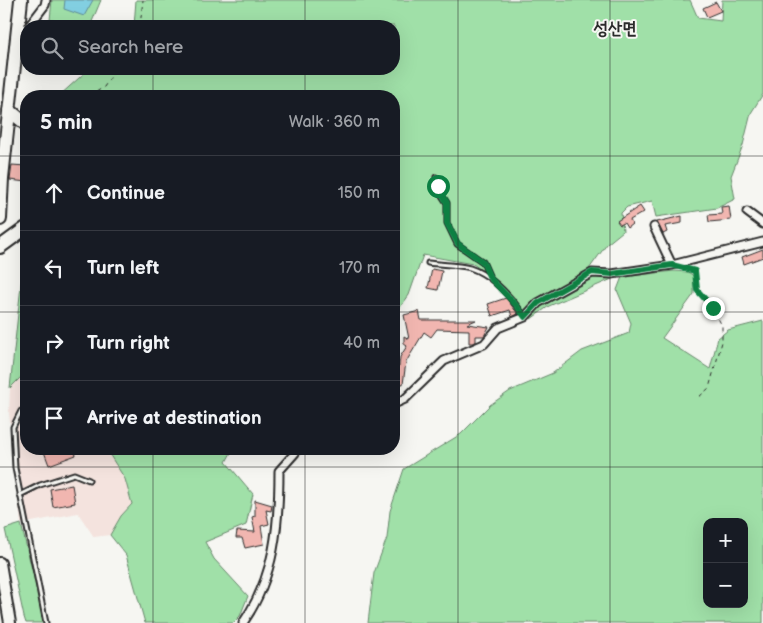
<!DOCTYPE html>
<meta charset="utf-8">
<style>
body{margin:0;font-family:"Balsamiq Sans","Poor Story",sans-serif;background:#242831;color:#f1f3f6}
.controls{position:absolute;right:15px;bottom:15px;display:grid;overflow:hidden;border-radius:10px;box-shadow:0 5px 20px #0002}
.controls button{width:45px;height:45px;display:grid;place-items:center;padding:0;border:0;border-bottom:1px solid #363941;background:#171b24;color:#f1f3f6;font:25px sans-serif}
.stop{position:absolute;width:15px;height:15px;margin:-11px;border:4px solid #0b8043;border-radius:50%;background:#fff}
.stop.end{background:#0b8043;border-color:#fff;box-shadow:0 1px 5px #0008}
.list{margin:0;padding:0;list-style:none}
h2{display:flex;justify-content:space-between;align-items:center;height:65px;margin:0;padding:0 20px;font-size:21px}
h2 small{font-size:16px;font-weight:400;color:#9ea1a6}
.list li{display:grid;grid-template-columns:32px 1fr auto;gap:15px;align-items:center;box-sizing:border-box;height:75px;padding:0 20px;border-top:1px solid #363941}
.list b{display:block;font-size:19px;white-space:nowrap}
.list em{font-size:16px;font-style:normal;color:#9ea1a6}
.icon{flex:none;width:28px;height:28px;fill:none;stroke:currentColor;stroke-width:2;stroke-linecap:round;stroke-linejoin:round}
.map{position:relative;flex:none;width:763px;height:623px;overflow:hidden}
.search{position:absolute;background:#171b24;box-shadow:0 5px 20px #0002;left:20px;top:20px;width:380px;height:55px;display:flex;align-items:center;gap:12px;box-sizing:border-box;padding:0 18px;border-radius:20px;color:#9ea1a6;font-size:19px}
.panel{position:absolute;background:#171b24;box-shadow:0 5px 20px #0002;left:20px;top:90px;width:380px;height:365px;border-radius:20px}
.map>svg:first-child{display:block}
.built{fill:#f4e3de}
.green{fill:#a0e0a8;stroke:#66866a;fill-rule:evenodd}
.water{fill:#82cfe1;stroke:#5f8d98}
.building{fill:#f1b6b0;stroke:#2b2b2b}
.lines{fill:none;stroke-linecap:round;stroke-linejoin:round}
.service-casing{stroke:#2b2b2b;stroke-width:7}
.minor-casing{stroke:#2b2b2b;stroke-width:11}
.primary-casing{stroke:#2b2b2b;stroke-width:14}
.motorway-casing{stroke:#2b2b2b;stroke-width:16}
.path{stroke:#2b2b2b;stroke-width:1;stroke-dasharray:4 4;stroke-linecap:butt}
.service{stroke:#f6f6f2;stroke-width:3}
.minor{stroke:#f6f6f2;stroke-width:7}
.primary{stroke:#f6f6f2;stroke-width:10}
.motorway{stroke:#f6f6f2;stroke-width:12}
.route{stroke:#0b8043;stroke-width:6}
.grid{fill:none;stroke:#2b2b2b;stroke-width:1;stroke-opacity:0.55}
.labels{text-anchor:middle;stroke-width:4;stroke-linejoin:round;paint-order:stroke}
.district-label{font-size:18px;font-weight:bold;fill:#2b2b2b;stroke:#f6f6f2}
</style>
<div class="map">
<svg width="763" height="623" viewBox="0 0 763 623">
<rect width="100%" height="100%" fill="#f6f6f2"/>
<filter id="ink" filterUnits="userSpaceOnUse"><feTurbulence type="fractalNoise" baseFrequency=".02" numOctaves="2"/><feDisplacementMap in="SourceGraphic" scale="10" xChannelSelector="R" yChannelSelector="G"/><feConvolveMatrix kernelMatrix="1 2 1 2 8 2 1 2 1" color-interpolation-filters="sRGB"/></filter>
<g filter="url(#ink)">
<path class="built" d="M26,372V449H106L125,479L132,504L121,516L110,535L94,537L78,513L21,524L9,413L10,388Z"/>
<path class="green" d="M52,0H101L91,24L50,20Z
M136,0H690L698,18L721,21L722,0H763V94L751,113L743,145L731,176L735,199L717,208L656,217L652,201L627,207L621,213L623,231L607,244L589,269L612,279L549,306L531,319L501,284L473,264L423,255L409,295L394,316V96H59L89,69H394V26H134Z
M26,239V372L10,388Z
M674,271L688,272L694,276V294L662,338L710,369L718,338L728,330L763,321V623H368L374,573L387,538L390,511L404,469L461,434L490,405L510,391L553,373L582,351L629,333L631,323L617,290L622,277ZM707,522H744V604H707Z
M106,449H233L226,462L253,494L246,525L205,542L214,559L248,596L240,616L233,623H145L126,555L110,535L121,516L132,504L125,479Z
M21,524L45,623H26L24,617L5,529Z"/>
<path class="water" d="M65,0H93L84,16L64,9Z"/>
<path class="building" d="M716,2L721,11L707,17L703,8Z
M12,165L26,166V182L10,180Z
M640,206L644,212L630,220L632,224L627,228L624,223L620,225L617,221Z
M729,206L731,220L709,222L708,215L722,214L721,207Z
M682,216V223L665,226L667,232L663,234L657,222Z
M763,249V257L744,264L742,257Z
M432,269L442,271L438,290L428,288Z
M506,298L518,314L512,317L510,310L492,316L488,304Z
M419,311L421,320H476L467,324L489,327L484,336H476V342L472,343H469V330L437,329L431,337L424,332L406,362L403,384L394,383V365L399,366L400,357L407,346L404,344V336L409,339L404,315Z
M43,449H74L76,455L49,465Z
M72,485L75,503L53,507L50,489Z
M255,500L272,505L271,511L266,510L269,524L261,526L264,544L245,548L242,538H236L237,531L255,532L252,517L255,516Z"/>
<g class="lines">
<g class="service-casing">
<path id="service" d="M436,177L441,194L447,203V223L457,244L483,262L490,278
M428,263C441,265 457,264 470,268C493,276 512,298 525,317
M26,411H21L13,427L15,468L46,623
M20,495L40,485L74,474L89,480"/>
</g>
<g class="minor-casing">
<path id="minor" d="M29,26L45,5L46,0
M747,212L763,224
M654,227L672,265
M394,404L405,399L444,361L484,344L498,328L525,317L538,303L592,273L612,274L672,265L763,242
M243,623C275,576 279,526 279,471L295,453V449"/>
</g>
<g class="primary-casing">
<path id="primary" d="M0,563L10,623"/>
</g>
<g class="motorway-casing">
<path id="motorway" d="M9,110L26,124
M0,219L2,178L21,0
M0,247L26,228"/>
</g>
<path class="path" d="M140,26L143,0
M90,96L104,87L116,69
M103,96L104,88
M687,269L695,271L697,290L713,308L722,326V342L709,388L699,397"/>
<use href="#service" class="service"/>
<use href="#minor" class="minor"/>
<use href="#primary" class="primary"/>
<use href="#motorway" class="motorway"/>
</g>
</g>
<g class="lines" filter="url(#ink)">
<path class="route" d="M438,186L447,203V223L458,244L483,262L490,278L517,306L525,317L538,303L592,272L612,274L672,265L695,271L697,290L713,308"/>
</g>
<path class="grid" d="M153,0V26M305,0V26M458,0V623M610,0V623M153,69V96M305,69V96M0,156H26M394,156H763M0,312H26M394,312H763M153,449V623M305,449V623M0,467H763"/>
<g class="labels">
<g class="district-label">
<text x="615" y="34">성산면</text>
</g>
</g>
</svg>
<div class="controls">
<button>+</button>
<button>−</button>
</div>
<div class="stop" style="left:438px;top:186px"></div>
<div class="stop end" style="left:713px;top:308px"></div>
<div class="search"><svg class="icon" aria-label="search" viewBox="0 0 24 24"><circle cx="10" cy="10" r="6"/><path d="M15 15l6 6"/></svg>Search here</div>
<section class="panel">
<h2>5 min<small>Walk · 360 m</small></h2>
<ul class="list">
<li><svg class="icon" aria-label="ahead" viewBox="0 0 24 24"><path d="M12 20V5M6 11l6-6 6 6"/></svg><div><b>Continue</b></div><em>150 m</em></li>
<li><svg class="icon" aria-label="left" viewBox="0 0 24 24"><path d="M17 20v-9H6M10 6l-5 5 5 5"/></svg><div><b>Turn left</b></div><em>170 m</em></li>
<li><svg class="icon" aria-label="right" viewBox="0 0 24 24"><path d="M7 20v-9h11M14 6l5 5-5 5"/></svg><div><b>Turn right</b></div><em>40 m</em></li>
<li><svg class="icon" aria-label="arrive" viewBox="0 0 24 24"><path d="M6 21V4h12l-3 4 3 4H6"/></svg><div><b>Arrive at destination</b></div></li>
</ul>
</section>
</div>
